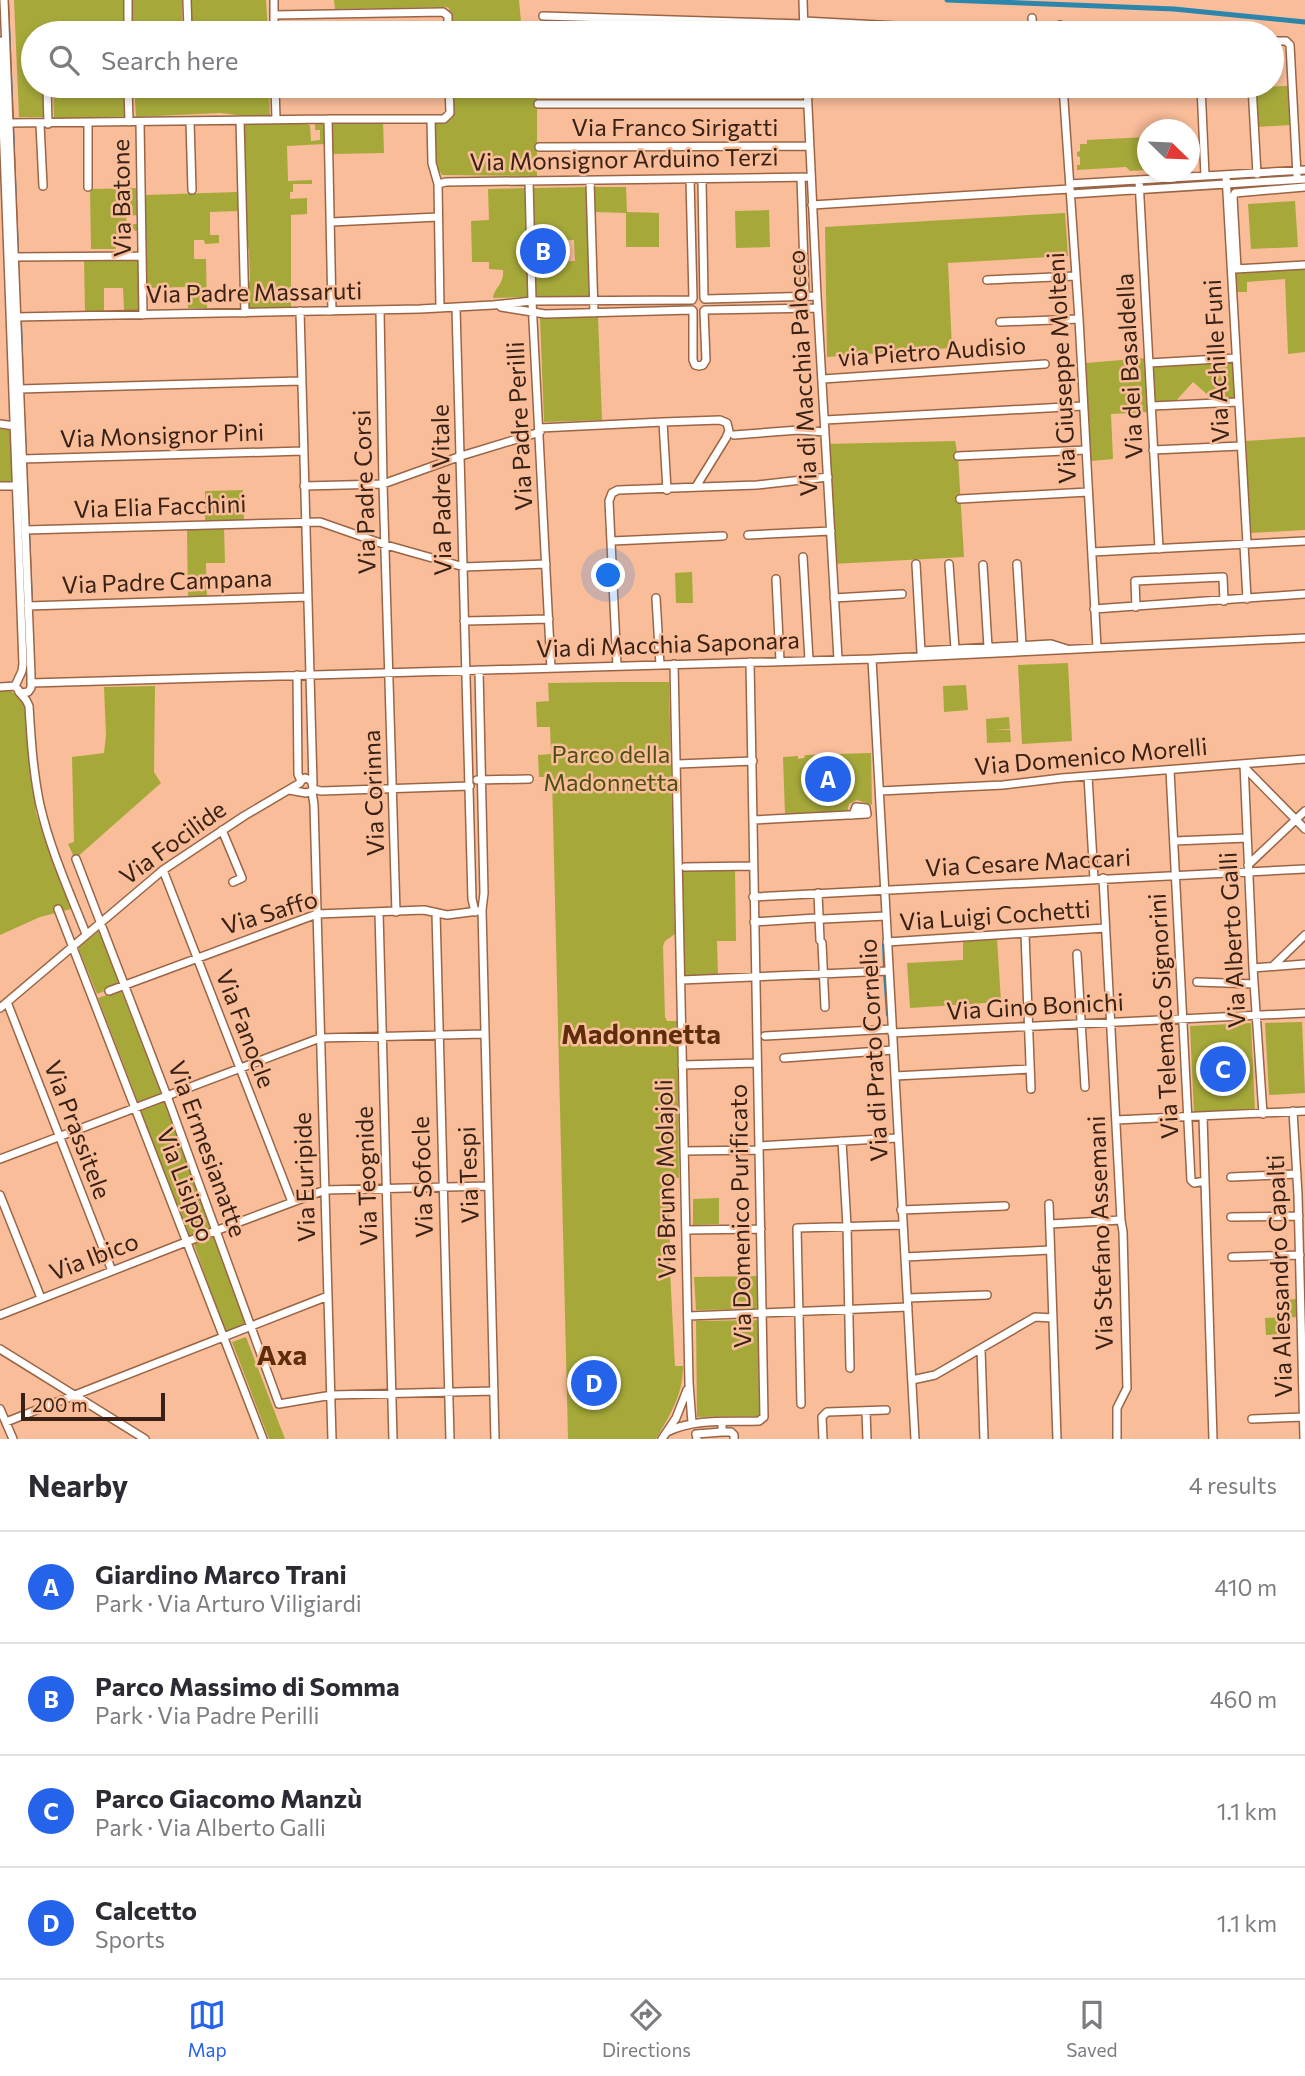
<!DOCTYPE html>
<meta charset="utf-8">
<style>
body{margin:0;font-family:Commissioner,sans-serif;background:#f2f2f3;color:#2b2b33}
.compass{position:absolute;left:1137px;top:119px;width:63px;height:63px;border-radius:50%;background:#fff;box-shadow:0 4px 10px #0003;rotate:113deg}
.scale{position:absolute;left:21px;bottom:18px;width:144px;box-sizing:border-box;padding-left:7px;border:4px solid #392215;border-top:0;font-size:19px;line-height:24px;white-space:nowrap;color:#392215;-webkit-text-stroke:5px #f9bd9a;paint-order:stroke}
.you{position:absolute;left:609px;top:576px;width:24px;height:24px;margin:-18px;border:5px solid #fff;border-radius:50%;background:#1a73e8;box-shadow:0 0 0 10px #1a73e833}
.badge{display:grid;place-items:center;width:46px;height:46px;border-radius:50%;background:#2563eb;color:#fff;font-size:23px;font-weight:700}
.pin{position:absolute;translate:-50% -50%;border:4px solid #fff;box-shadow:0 2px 7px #0006}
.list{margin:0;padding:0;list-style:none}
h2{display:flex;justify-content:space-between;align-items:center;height:91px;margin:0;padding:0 28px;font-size:30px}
h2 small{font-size:23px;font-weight:400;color:#7c7c81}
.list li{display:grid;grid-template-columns:46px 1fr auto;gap:21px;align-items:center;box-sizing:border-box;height:112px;padding:0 28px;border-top:2px solid #e1e1e2}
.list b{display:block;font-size:26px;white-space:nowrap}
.list p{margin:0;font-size:23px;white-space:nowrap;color:#7c7c81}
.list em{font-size:23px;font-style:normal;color:#7c7c81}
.icon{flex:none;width:38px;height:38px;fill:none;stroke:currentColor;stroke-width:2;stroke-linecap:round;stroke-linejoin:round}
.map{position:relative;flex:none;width:1305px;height:1439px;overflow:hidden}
.search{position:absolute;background:#fff;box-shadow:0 4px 10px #0003;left:21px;right:21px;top:21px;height:77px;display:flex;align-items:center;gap:18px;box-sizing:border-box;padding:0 24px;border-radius:38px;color:#7c7c81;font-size:26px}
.sheet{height:539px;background:#fff}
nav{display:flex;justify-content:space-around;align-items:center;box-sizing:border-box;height:98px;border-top:2px solid #e1e1e2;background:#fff;font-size:19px;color:#7c7c81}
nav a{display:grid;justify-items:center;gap:4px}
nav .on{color:#2563eb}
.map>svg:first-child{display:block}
.green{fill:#a6a93a;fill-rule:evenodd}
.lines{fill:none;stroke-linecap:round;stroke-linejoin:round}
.stream{stroke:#2c85ab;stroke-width:2}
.canal{stroke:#2c85ab;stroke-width:5}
.minor-casing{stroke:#9b6545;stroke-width:10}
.minor{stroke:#fff;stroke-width:7}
.labels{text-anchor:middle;stroke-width:5;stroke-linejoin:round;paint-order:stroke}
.street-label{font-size:24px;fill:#392215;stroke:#f9bd9a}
.park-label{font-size:24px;fill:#4c4e13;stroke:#f9bd9a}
.quarter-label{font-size:28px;font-weight:bold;fill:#5e2e0c;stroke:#f9bd9a}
</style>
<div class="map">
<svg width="1305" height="1439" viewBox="0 0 1305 1439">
<rect width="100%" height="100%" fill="#f9bd9a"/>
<path class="green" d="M14,0H124V33H33V86H43V117H19Z
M133,0H182V26L133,27Z
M190,0H266L268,33H192Z
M334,0H519L522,33H450L449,8L446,7L335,9Z
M53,86H124L125,119L54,118Z
M134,86H269L270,119L220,113L136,117Z
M452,86H537V176L442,175L436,166L433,123L435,120L452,119Z
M1288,86L1290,125L1257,127L1255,87Z
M325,121V144L287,146L288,181L312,180V184H293V192H290V199L307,198V214L291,215V308L247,310V282L250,281L249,249L246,248L244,122H307L308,125H310L311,141L320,140V130H315V122Z
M383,121L384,153L332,154L331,122Z
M1147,137V166L1145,167L1147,170L1130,171L1126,167L1077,170V165H1080V157L1077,156V152L1080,151V144H1087V140Z
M587,187L589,296L536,297L534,188ZM574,240L575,261L550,262V241Z
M594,187H626L627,212L659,213V247H626V213L594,212Z
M139,188V215L126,216L127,224H139V231H135L134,229H125L118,234L126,247L123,248L117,247L116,230V249H91L90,189Z
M528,188L529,297L493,298C495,286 504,285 503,270L489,269V262H472L471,221L489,220L488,189Z
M238,192V211L210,212V235H219V243L205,244L204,240H194V259H206L207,308H188V287L147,288L145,195Z
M1295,201L1298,247L1251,249L1248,204Z
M769,210L770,247L736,248L735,211Z
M1065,213L1068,256L948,263L952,348L827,357L825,227Z
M139,258L140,310L124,311L123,288H104V312H85L84,259Z
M1305,268V352L1288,354L1285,279L1247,282V292H1236L1235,272Z
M598,316L602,420L544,422L540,318Z
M1146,358L1150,412L1111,414L1113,459L1091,461L1086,363Z
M1234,360L1237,400L1216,402L1193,382L1174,403L1153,404L1151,364Z
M0,429L11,430L14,485H0Z
M1305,437V530L1250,533L1246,441Z
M955,441L958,456L964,557L832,564L826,444Z
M243,490L244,521L205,522V491Z
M224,528L225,563H206L207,598H188L187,530Z
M692,572L693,603H676L675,573Z
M1068,663L1072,741L1022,744L1018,665Z
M615,682H669L675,934L665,941L663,946L665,1017L667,1021H677L679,1178H669L670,1271L675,1366H683C683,1395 670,1415 656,1439H568L552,777H539L538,755L551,754L550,727H537L536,702L549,701L548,683Z
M966,685L968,710L944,712L943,686Z
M155,686L154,772L161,783L75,859L68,844L74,842L72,757L104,753L106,735L104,687Z
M7,689L24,699L27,706L36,813L71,909L40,917L0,935V691Z
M1009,717L1010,729L994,730H1010L1011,742L987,743L986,719Z
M871,753L872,805L857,800L849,804L847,812L785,814L783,757L798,756V759L804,758L805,755Z
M735,869L736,941H717L718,976L684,977L682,871Z
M99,931L121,985L97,994L78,947Z
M997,938L1001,1002L910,1008L907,963L963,960V940Z
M121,990L161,1093L138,1102L98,998Z
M1302,1022L1305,1093L1269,1095L1265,1023Z
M1251,1023L1255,1111L1194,1114L1190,1026Z
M165,1101L214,1228L189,1238L140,1111Z
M719,1198V1224L693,1225V1199Z
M216,1236L248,1325L225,1333L194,1244Z
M758,1276L757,1309L696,1310L694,1277Z
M1297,1299L1298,1317L1282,1318V1334L1266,1335L1265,1318L1281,1317V1300Z
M758,1320L759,1416L697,1417L696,1321Z
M246,1337L285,1439H269L232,1342Z"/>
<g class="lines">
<path class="stream" d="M8,0L13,120
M13,125L18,253
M18,258L20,316
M21,321L23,386
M23,391L26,456
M26,461L29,526
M29,531L32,602
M883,944L884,968
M884,973L887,1015"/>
<path class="canal" d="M947,0L1174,9L1305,22"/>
<g class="minor-casing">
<path id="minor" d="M4,0L31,675V688L28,692L21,693L15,686
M128,0V33
M274,0V33
M803,0L804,33
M274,15L443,12L448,16V33
M543,16L804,24
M1032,18L1033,33
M804,21L916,27
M1060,25V33
M128,31H188L187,0
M0,41L23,664L22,671L16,684
M1272,41H1286L1290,45L1297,175
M47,86L48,124
M128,86L129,122
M275,86L276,119
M807,86L817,296L838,659
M1063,86L1079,319L1097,648
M1201,86L1205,176
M1252,86L1257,174
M538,104H808
M328,119L332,311
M431,119L432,163L438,184L440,308
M240,120L245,313
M190,121L192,190
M140,122L143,315
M9,123L328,119H444L450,113L449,86
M40,124L43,186
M539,147L810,146
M1226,175L1247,544
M801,177L805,296
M690,179L693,298
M702,179L704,298
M1139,180L1159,549
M529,181L532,301L551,668
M590,181L594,313
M438,184L446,182L811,177
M1070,184L1305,170
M88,187V123
M1071,194L1305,179
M812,205L1070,189
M331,222L438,217
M14,257L142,256
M1235,269L1305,265
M1237,269L1233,197L1235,193L1305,187
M987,280L1076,276
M705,299L817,296
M501,307L545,314L692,310
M456,308L472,899L475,912
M380,310L383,484L396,912
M705,310L817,308
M300,311L313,784
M693,311V360L695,365L699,366L703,365L706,360L704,311
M16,317L420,309L493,305L532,301L692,300
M1000,322L1079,319
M1149,363L1236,358
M823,379L1045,364
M19,389L301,381
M1152,406L1239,402
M825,420L1083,406
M663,422L720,420L727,423L729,431L726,438L697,485
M0,424L15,426
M540,428L663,422L667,490
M734,435L799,430L825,432
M1153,450L1241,446
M958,456L1086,450
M22,459L303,451
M0,486H17
M304,486L383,484L461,456L540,432
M960,499L1088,492
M25,530L320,522L386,545L464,567L546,564
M748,535L831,531
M612,541L723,536
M1244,545L1247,599
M1092,552L1305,541
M803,557L809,660
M916,564L921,652
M949,564L955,649
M1017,564L1022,645
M983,565L988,647
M776,579L780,661
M656,598L660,665
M834,598L902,594
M28,606L308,597
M1136,607L1135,581L1223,577L1224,601
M1094,609L1305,594
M464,621L549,619
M921,651L1051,644L1067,649
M872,659L915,1439
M674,664L689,1383L692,1423
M617,666L609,501L612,493L618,490L757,485L828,477
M479,670L484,893L482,910L495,1439
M297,675L298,774L301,781
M31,683L872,659L1305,638
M0,687L15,686
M19,692L26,700L29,706C31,739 33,772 40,805C50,849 69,891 86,934
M678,764L753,761
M1244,764L1253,968L1263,1114
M1244,767L1305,829
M1170,770L1191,1180L1194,1183L1205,1181L1203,1116
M1088,776L1094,879
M477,780L529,779
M313,789L321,791L470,786
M289,790L306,793L312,791L313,787L311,780L305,778L301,781
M312,791L314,805L332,1439
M880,791L1003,785L1062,778L1305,759
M753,820L867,814L866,808L856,807L853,815
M222,830L242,878L233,882
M1174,841L1247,838
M76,859L167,1096L279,1404L332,1395L494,1391
M1248,865L1305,811
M685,867L753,866
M163,870L292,1202
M1103,878L1121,1220L1123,1232L1127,1388L1117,1408V1439
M818,893L820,940
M753,897L1305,869
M58,909L263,1439
M379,912L393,1439
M436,913L450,1439
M823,919L886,916
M754,922L816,918
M1025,934L1031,1089
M887,942L1105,928
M822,943L825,1007
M1077,954L1085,1087
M1273,966L1305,935
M1253,968L1305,964
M681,980L889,971
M1197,982L1254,984
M109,991L317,914L424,910L447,915L478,911
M7,1002L112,1271
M0,1008L163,870L244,816L300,783
M892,1033L1305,1013
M765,1036L892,1029
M784,1058L893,1050
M682,1065L757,1063
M895,1076L1030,1069
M1293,1111L1298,1195L1304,1439
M1116,1120L1305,1111
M842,1141L847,1226L850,1368
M759,1146L897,1138
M685,1151L759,1150
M0,1159L320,1038L484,1034
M1231,1177L1297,1174
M1205,1181L1213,1439
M0,1195L41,1298
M1049,1204L1057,1439
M901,1210L1005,1206
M1231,1217L1299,1216
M1050,1224L1121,1220
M686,1230L761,1229
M905,1257L1050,1250
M1232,1257L1300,1255
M908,1298L987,1295
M0,1315L186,1242L325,1190L488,1186
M688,1316L908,1307
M0,1349L145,1439
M981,1349L984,1439
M912,1380L935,1375L1035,1317L1053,1318
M801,1404L797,1228L902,1225
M0,1409L13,1439
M866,1411L867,1439
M1252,1419L1304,1417
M6,1422L328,1296
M667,1432C694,1418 729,1422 759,1421L764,1417L750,662
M722,1432H731L734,1435V1439
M662,1439L676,1418L687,1390
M697,1439L696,1434L722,1432V1422
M823,1439L822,1417L827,1412L886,1410"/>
</g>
<use href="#minor" class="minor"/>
</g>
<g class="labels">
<g class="street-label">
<text x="675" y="136">Via Franco Sirigatti</text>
<text transform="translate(624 160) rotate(-1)" y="8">Via Monsignor Arduino Terzi</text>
<text transform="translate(122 198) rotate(-91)" y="8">Via Batone</text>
<text transform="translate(254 293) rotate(-1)" y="8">Via Padre Massaruti</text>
<text transform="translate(932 352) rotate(-4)" y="8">via Pietro Audisio</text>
<text transform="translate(1217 361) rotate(-93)" y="8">Via Achille Funi</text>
<text transform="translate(1130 366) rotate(-93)" y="8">Via dei Basaldella</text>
<text transform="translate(1062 368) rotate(-93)" y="8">Via Giuseppe Molteni</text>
<text transform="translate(803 373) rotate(-93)" y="8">Via di Macchia Palocco</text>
<text transform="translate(520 426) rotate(-93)" y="8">Via Padre Perilli</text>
<text transform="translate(162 436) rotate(-2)" y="8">Via Monsignor Pini</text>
<text transform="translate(442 490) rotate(-91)" y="8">Via Padre Vitale</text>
<text transform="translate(365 492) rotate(-92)" y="8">Via Padre Corsi</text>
<text transform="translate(160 507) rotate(-2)" y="8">Via Elia Facchini</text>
<text transform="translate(167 582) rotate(-2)" y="8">Via Padre Campana</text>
<text transform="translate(668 645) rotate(-2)" y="8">Via di Macchia Saponara</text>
<text transform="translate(1091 757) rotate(-5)" y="8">Via Domenico Morelli</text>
<text transform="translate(374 793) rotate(-92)" y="8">Via Corinna</text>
<text transform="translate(173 843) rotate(-36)" y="8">Via Focilide</text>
<text transform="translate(1028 863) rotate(-3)" y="8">Via Cesare Maccari</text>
<text transform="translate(270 913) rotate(-17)" y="8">Via Saffo</text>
<text transform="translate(995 916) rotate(-4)" y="8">Via Luigi Cochetti</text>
<text transform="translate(1233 940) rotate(-93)" y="8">Via Alberto Galli</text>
<text transform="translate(1035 1007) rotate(-3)" y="8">Via Gino Bonichi</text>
<text transform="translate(1164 1016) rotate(-93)" y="8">Via Telemaco Signorini</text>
<text transform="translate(245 1029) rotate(69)" y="8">Via Fanocle</text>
<text transform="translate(874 1050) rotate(-93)" y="8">Via di Prato Cornelio</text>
<text transform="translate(77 1130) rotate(69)" y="8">Via Prassitele</text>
<text transform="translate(207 1149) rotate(70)" y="8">Via Ermesianatte</text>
<text transform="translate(469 1175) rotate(-92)" y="8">Via Tespi</text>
<text transform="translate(367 1176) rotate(-92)" y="8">Via Teognide</text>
<text transform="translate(305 1177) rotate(-92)" y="8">Via Euripide</text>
<text transform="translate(423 1177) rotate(-92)" y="8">Via Sofocle</text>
<text transform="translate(666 1179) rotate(-91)" y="8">Via Bruno Molajoli</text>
<text transform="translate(185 1185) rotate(69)" y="8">Via Lisippo</text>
<text transform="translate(741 1216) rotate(-91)" y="8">Via Domenico Purificato</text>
<text transform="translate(1101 1233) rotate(-92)" y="8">Via Stefano Assemani</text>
<text transform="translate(94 1257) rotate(-21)" y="8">Via Ibico</text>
<text transform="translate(1280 1276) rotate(-92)" y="8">Via Alessandro Capalti</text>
</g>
<g class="park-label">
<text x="611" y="763">Parco della<tspan x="611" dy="28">Madonnetta</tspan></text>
</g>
<g class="quarter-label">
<text x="641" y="1044">Madonnetta</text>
<text x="282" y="1365">Axa</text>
</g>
</g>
</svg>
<svg class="compass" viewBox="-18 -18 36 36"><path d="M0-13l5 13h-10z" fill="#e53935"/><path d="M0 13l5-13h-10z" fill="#7c7c81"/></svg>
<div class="scale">200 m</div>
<div class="you"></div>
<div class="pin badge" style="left:828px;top:779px">A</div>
<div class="pin badge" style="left:543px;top:251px">B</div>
<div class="pin badge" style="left:1223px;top:1069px">C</div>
<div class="pin badge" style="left:594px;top:1383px">D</div>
<div class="search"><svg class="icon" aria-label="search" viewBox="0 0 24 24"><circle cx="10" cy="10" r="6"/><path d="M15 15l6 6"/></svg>Search here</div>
</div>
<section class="sheet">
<h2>Nearby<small>4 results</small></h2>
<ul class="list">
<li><span class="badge">A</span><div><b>Giardino Marco Trani</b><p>Park · Via Arturo Viligiardi</p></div><em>410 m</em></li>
<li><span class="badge">B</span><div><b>Parco Massimo di Somma</b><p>Park · Via Padre Perilli</p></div><em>460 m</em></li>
<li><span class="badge">C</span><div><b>Parco Giacomo Manzù</b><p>Park · Via Alberto Galli</p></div><em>1.1 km</em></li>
<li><span class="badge">D</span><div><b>Calcetto</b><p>Sports</p></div><em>1.1 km</em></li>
</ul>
</section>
<nav>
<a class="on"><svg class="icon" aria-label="map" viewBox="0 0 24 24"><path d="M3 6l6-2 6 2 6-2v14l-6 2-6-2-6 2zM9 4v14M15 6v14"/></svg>Map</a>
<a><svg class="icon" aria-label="directions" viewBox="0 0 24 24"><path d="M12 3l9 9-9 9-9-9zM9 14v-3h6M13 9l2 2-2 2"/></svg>Directions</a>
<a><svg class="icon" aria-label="saved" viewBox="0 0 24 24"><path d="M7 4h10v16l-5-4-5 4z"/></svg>Saved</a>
</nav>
